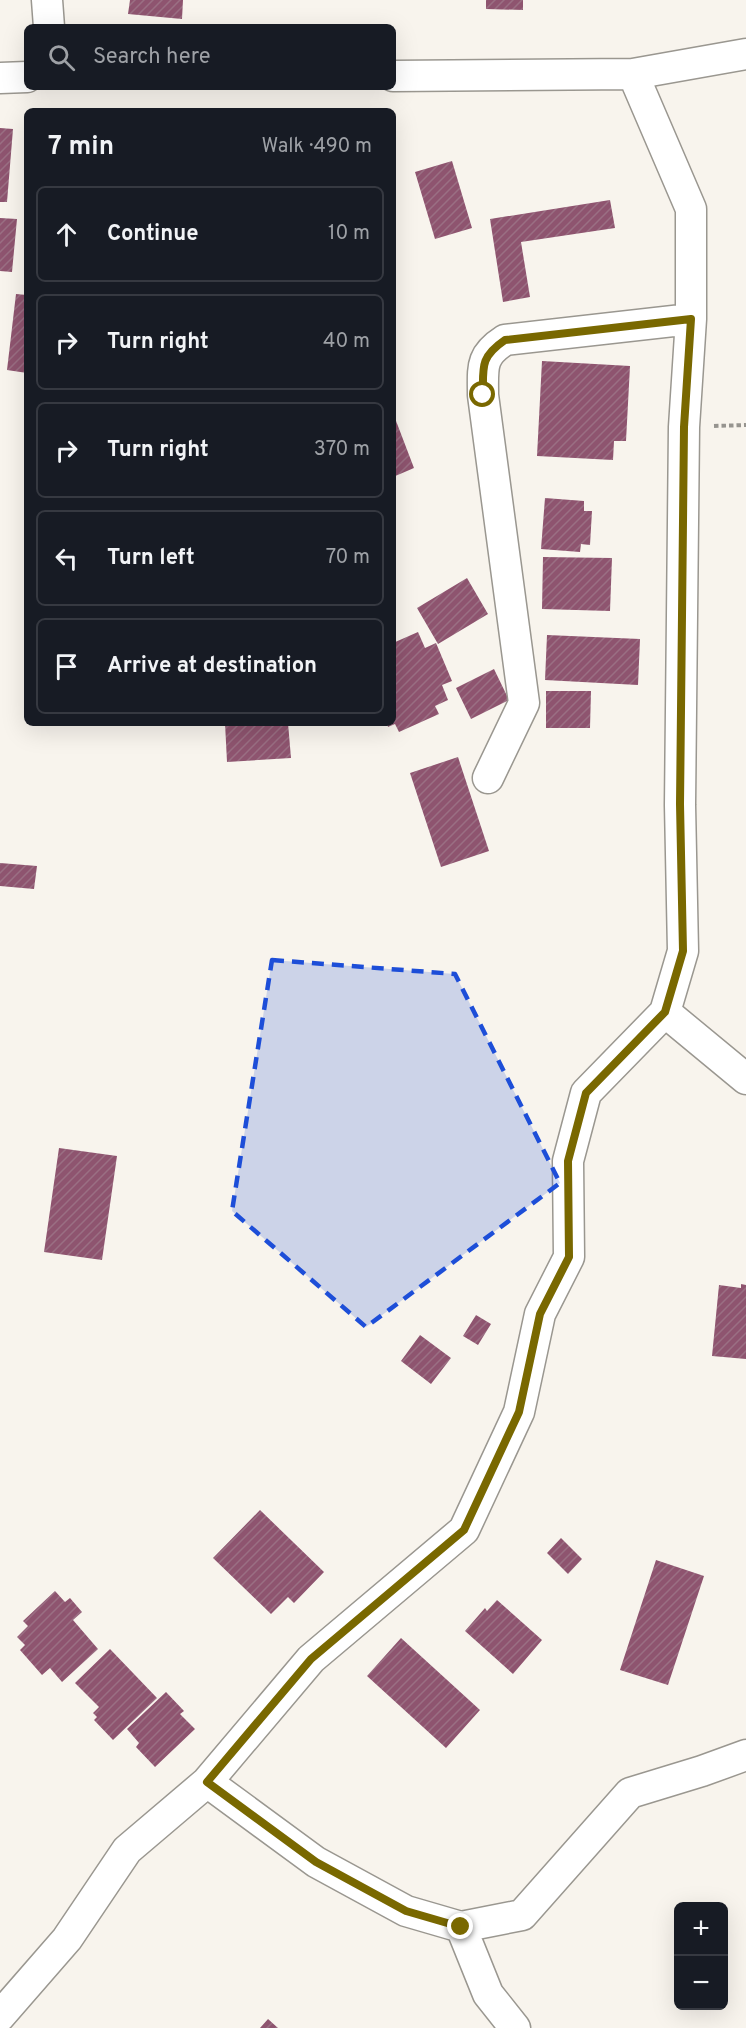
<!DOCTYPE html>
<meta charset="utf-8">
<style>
body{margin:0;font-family:Overpass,sans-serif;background:#242831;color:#f1f3f6}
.controls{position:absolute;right:18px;bottom:18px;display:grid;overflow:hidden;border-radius:9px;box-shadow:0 6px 24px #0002}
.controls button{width:54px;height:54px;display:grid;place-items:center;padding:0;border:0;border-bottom:2px solid #363941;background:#171b24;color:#f1f3f6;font:30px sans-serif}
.stop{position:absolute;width:18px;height:18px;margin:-14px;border:4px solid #796800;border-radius:50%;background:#fff}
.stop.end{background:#796800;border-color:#fff;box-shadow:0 2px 6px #0008}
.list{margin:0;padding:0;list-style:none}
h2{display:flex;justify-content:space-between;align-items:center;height:78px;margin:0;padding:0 24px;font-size:26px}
h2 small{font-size:20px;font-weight:400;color:#9ea1a6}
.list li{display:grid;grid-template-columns:39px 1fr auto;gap:18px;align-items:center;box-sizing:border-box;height:96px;margin:0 12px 12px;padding:0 12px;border:2px solid #363941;border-radius:9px}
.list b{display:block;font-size:22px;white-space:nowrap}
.list em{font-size:20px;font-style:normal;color:#9ea1a6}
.icon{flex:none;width:33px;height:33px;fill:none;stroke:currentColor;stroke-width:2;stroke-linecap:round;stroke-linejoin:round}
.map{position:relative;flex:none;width:746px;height:2028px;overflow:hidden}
.search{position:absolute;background:#171b24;box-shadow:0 6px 24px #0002;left:24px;top:24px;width:372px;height:66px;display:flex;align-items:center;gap:15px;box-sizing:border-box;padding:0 21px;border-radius:9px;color:#9ea1a6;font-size:22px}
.panel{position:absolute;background:#171b24;box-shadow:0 6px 24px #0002;left:24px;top:108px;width:372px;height:618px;border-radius:9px}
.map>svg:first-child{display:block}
.building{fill:url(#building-hatch)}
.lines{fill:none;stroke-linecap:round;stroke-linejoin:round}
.street-casing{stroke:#9a9790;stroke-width:33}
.path{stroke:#96948f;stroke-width:4;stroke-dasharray:4.5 3;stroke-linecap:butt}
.street{stroke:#fff;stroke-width:30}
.route{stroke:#796800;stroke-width:8}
.marked{fill:#1d4ed8;fill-opacity:0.2;stroke:#1d4ed8;stroke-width:4.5;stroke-dasharray:12 8;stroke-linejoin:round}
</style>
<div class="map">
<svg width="746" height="2028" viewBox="0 0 746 2028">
<defs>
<pattern id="building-hatch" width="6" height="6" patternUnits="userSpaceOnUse" patternTransform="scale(1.5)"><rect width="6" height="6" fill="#8e546f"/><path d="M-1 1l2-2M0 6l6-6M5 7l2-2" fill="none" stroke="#9a6f83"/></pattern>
</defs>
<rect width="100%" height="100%" fill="#f8f4ed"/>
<path class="building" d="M130,0H183L182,19L128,14Z
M486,0H523V10L486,9Z
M0,128L13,129L7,202H0Z
M452,161L472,228L435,239L415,172Z
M610,200L615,228L521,242L530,297L503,302L490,219Z
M0,218L17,219L12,272L0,271Z
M16,294L27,295V373L7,370Z
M542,361L630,366L626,441H614L613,460L537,456Z
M393,413L414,468L393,477Z
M545,498L584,501V511H592L590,545L581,544L580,552L541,549Z
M543,557L612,558L610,611L542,609Z
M467,578L488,614L438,644L417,608Z
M418,632L425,648L436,643L452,681L442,685L448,700L435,706L439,714L399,732L395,724L388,727L387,723H393V643Z
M547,635L640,639L638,685L545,680Z
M494,669L509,700L471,719L456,688Z
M546,691H591L590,728H546Z
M225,723H288L291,758L227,762Z
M458,757L489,851L441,867L410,773Z
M0,863L37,866L34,889L0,886Z
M59,1148L117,1156L102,1260L44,1252Z
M741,1284L746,1285V1359L712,1356L719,1285L741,1288Z
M476,1315L491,1324L478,1345L463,1336Z
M420,1335L451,1358L431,1384L401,1361Z
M260,1510L324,1572L294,1603L288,1597L271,1614L213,1558Z
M561,1538L582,1559L568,1574L547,1553Z
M656,1560L704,1576L668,1685L620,1670Z
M55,1591L65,1602L70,1598L82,1612L73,1620L98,1649L62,1682L50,1668L42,1675L20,1650L25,1645L17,1637L28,1626L23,1621Z
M497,1600L542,1640L513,1674L465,1631L485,1608L487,1611Z
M401,1638L480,1710L446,1748L367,1676Z
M110,1649L157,1698L113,1740L94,1720L97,1717L93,1713L99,1707L75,1683Z
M166,1692L184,1711L180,1714L195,1729L155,1767L136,1747L139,1743L127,1729Z
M268,2019L278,2028H260Z"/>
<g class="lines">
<g class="street-casing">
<path id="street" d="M47,0L49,27
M393,76L633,74L746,54
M0,78L27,77
M488,778L524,703L483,395C483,367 480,356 505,340L691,319
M665,1012L746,1079
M207,1782L316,1862L406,1911L461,1927L522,1915L630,1793L702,1771L746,1755
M461,1927L488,1994L515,2028
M0,2016L67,1939L127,1850L207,1782L311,1659L464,1530L519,1412L540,1314L569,1257L568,1161L586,1093L665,1012L683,951L680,805L684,427L691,319V209L633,74"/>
</g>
<path class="path" d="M714,426L746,425"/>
<use href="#street" class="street"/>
</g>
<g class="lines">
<path class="route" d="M461,1927L406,1911L316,1862L207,1782L311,1659L464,1530L519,1412L540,1314L569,1257L568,1161L586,1093L665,1012L683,951L680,804L684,427L691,319L505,340C480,357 483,367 483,395"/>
</g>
<path class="marked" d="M272,960L455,974L560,1183L366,1327L232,1211Z"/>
</svg>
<div class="controls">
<button>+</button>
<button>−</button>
</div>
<div class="stop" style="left:483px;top:395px"></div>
<div class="stop end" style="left:461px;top:1927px"></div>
<div class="search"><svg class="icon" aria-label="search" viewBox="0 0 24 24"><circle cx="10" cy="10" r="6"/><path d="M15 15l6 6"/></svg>Search here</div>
<section class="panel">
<h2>7 min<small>Walk · 490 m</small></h2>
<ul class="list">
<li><svg class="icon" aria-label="ahead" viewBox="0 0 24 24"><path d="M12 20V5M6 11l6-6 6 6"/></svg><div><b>Continue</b></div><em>10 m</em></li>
<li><svg class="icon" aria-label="right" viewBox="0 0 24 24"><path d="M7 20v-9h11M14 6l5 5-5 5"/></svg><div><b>Turn right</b></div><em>40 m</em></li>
<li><svg class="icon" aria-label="right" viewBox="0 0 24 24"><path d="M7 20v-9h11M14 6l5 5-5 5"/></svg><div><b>Turn right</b></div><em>370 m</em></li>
<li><svg class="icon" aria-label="left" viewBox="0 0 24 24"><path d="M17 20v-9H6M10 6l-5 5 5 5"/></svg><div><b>Turn left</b></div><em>70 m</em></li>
<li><svg class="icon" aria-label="arrive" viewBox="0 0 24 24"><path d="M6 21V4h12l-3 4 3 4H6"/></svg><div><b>Arrive at destination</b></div></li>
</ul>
</section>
</div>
